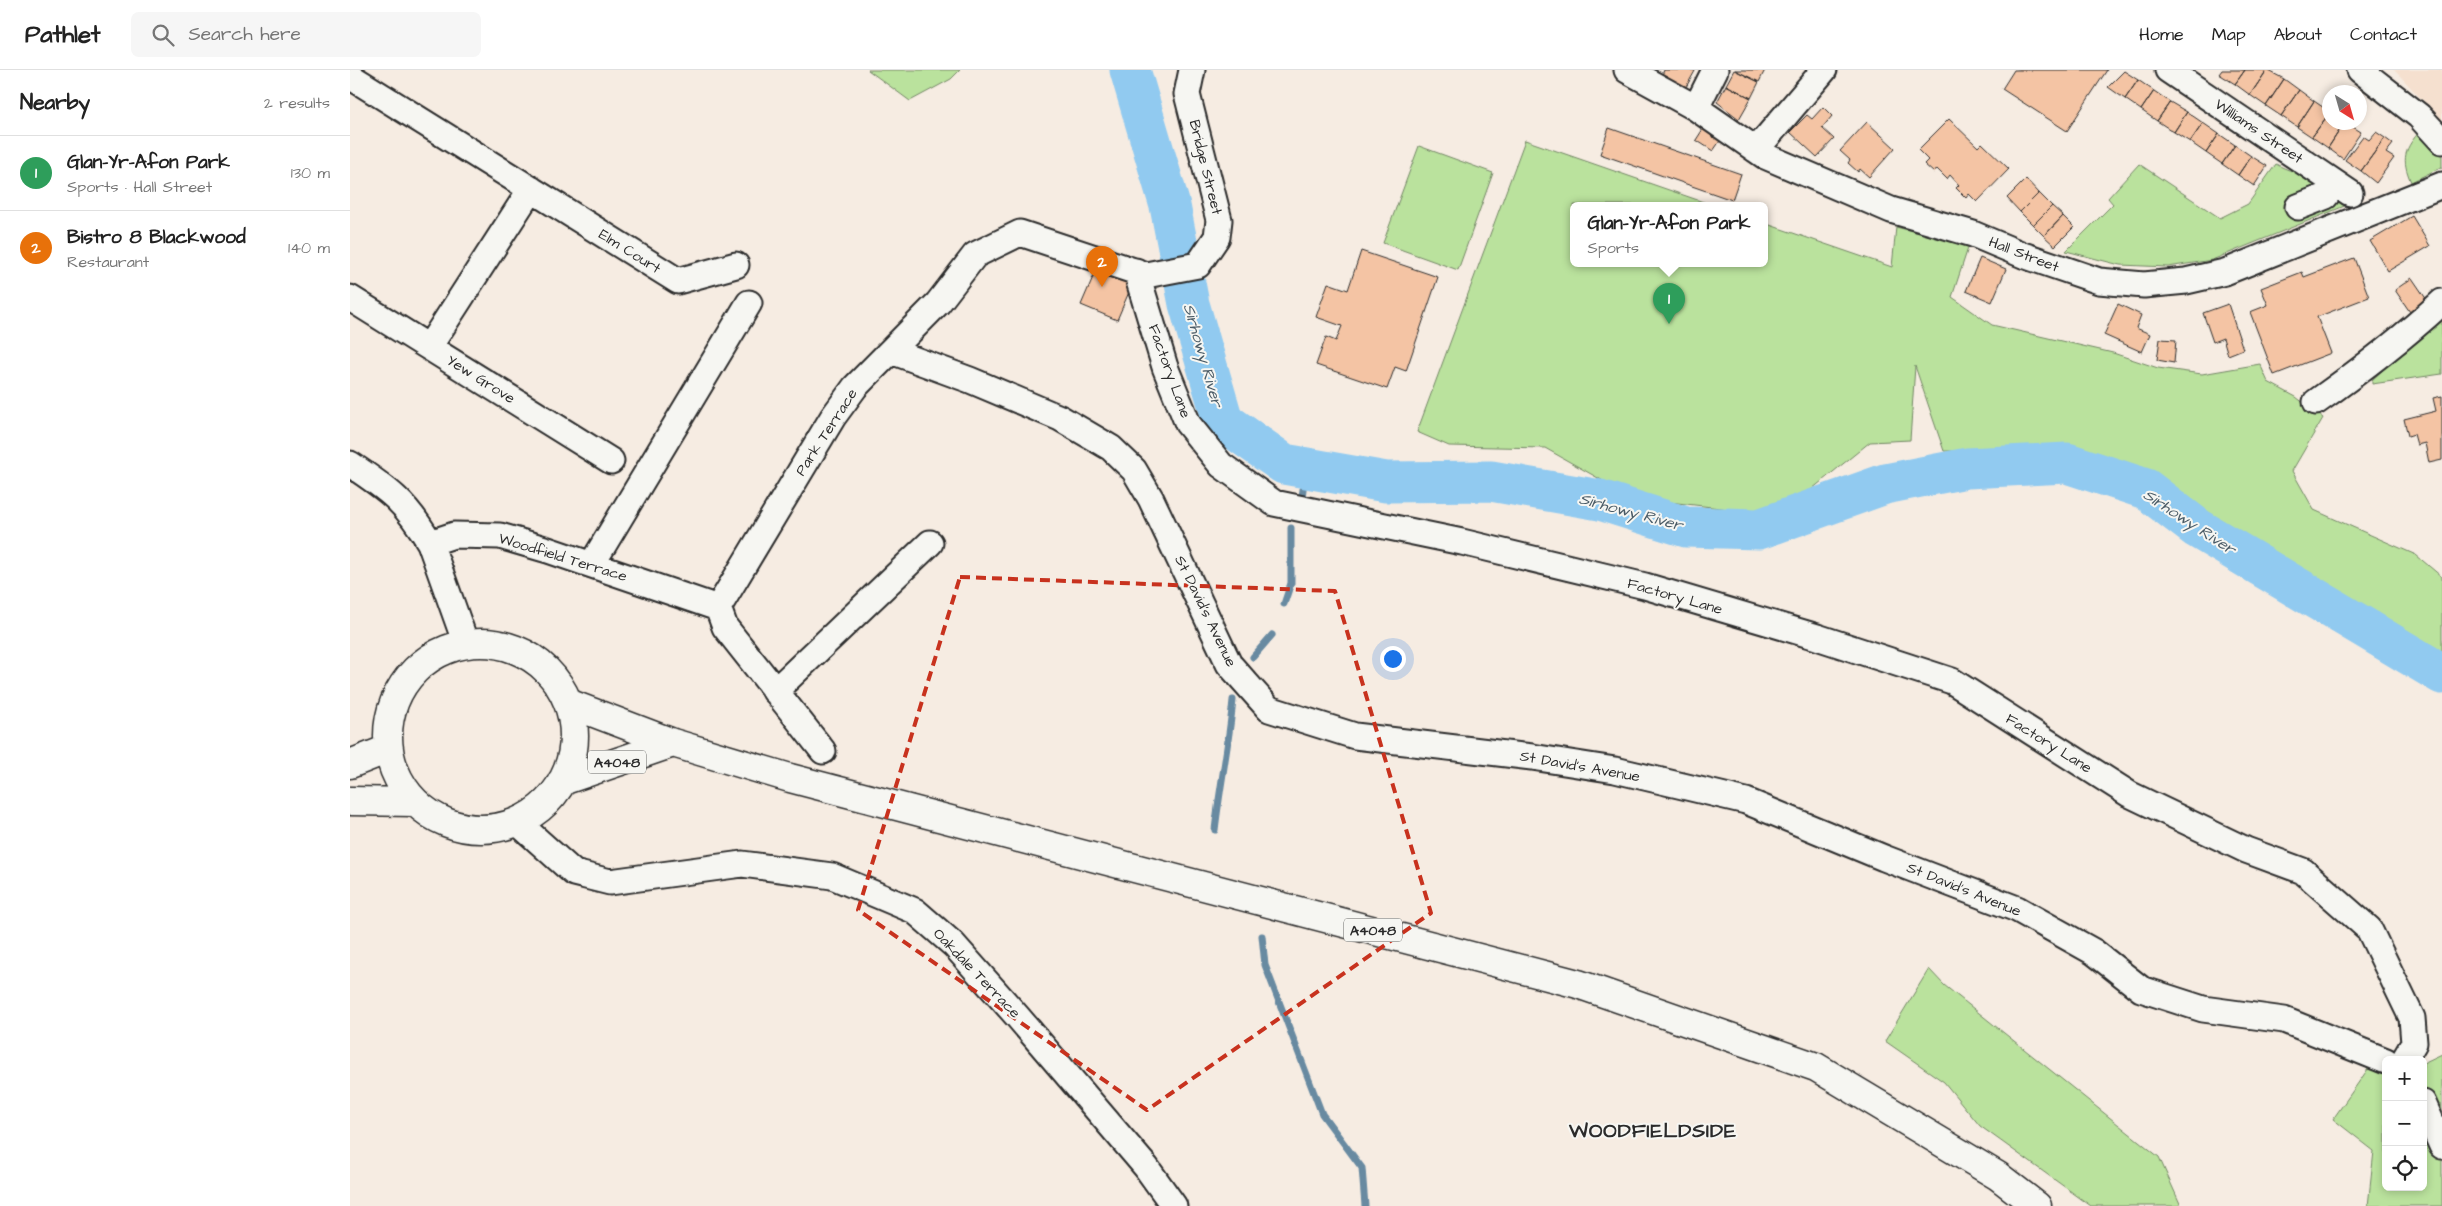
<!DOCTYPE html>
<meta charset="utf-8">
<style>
body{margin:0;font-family:"Architects Daughter",sans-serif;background:#f6f6f6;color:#222}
.controls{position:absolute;right:15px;bottom:15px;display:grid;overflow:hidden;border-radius:8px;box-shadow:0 2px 8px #0003}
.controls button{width:45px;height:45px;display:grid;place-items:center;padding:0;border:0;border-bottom:1px solid #e0e0e0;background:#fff;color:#222;font:25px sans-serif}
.compass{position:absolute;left:1972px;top:15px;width:45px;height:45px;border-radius:50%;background:#fff;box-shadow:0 2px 8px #0003;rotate:143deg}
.you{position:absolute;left:1042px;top:588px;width:18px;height:18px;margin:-12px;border:4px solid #fff;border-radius:50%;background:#1a73e8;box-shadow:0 0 0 8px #1a73e833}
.badge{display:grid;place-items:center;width:32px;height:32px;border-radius:50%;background:#111827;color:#fff;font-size:16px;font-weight:700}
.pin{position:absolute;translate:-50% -41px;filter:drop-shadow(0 1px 2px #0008)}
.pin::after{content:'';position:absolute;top:26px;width:18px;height:15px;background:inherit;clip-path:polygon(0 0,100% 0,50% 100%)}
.popup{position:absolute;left:1220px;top:132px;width:198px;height:65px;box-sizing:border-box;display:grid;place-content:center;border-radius:8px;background:#fff;filter:drop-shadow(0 1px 4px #0005);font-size:16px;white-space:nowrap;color:#767676}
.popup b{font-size:19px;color:#222}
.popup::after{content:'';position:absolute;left:50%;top:100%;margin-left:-10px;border:10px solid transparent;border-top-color:#fff}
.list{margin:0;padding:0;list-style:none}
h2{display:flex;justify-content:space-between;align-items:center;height:65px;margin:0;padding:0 20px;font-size:21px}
h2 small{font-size:16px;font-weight:400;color:#767676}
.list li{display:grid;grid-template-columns:32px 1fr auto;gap:15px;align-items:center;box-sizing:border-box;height:75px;padding:0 20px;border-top:1px solid #e0e0e0}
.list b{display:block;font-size:19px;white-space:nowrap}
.list p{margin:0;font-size:16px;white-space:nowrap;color:#767676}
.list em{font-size:16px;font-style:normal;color:#767676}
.icon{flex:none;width:28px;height:28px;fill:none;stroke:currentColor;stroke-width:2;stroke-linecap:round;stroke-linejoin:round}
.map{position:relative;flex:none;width:2092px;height:1136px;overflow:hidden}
header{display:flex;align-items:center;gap:30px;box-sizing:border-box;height:70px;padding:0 25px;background:#fff;border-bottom:1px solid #e0e0e0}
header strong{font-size:24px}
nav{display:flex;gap:28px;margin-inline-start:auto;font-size:18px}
.search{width:350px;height:45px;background:#f6f6f6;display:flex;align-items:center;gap:12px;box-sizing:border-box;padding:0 18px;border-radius:8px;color:#767676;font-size:19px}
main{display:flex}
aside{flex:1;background:#fff}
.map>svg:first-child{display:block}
.built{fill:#f5e0cf}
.green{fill:#bae29d;stroke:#728664}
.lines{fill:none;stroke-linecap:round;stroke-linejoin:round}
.stream{stroke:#688aa1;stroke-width:7}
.river{stroke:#91caf0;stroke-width:41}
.building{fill:#f4c4a4;stroke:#2b2b2b}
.minor-casing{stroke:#2b2b2b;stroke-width:29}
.major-casing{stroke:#2b2b2b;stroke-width:31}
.minor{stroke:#f6f6f2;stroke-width:25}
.major{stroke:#f6f6f2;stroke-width:28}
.marked{fill:none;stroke:#c8321e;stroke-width:4;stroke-dasharray:10 6;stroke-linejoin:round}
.labels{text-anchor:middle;stroke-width:4;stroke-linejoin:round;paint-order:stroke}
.shield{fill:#f6f6f2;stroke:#686867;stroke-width:1}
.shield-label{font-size:14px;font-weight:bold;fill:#2b2b2b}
.street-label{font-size:15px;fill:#2b2b2b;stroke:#f6f6f2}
.water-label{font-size:16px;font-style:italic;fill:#4a5b66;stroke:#f6f6f2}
.district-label{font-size:20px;font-weight:bold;letter-spacing:1px;fill:#2b2b2b;stroke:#f6f6f2}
</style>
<header>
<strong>Pathlet</strong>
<div class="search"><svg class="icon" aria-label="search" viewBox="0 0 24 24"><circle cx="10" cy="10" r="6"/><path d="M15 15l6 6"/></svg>Search here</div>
<nav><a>Home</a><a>Map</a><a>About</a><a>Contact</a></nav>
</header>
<main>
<aside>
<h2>Nearby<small>2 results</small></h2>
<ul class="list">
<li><span class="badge" style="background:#2e9e5b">1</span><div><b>Glan-Yr-Afon Park</b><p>Sports · Hall Street</p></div><em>130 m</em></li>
<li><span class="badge" style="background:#e8710a">2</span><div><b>Bistro 8 Blackwood</b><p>Restaurant</p></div><em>140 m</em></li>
</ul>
</aside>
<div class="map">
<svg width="2092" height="1136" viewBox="0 0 2092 1136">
<rect width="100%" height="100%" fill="#f6ece2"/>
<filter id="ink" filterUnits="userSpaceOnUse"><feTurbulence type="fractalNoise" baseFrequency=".02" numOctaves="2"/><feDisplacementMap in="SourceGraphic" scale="10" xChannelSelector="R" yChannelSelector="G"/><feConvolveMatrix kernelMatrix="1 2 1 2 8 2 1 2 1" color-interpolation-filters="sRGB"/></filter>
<g filter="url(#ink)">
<path class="built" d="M2044,0H2092V51L2050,6Z"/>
<path class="green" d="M518,0H610L601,9L560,31Z
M2071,60L2092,81V97L2061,112C2051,89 2054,79 2071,60Z
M1175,70L1362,135H1224V193H1414V153L1542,197L1546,157L1619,175L1602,227L1642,255L1763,283L1808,298L1852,304L1910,294L1918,312L1946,327L1973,348L1942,401L1964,440L2066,485L2092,507V583L1815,416L1729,382L1594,381L1565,296L1560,370L1520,372L1430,445L1319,432L1264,417L1195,378L1099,376L1067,362Z
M1069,76L1143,103L1108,200L1033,173Z
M1789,94L1870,148L1898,134L1926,94C1938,101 1950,103 1963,109L1966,116L1963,123L1988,129L1997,135L1862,190L1818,197L1770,195L1716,181L1763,134L1758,128Z
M2092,245V304L2022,314V310Z
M1579,899L1594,915L1809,1087L1831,1136H1741L1630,1056L1594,1012L1535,971Z
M2092,984V1136H2018L2024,1081L1983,1049L2018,999L2036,1000V1117H2073V993Z"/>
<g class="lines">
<path class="stream" d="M952,427L956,397
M934,534L941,513V458
M903,587L922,565
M865,760C870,716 879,673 883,630
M912,866L915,895L972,1044L1012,1098L1015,1136"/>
<path class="river" d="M780,0L820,136L839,234L873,351L934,394L1036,412L1141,411L1250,430L1336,457L1409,459L1535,414L1617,398L1717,393L1796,419L1847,458L2092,604"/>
</g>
<path class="building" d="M1314,0H1344L1345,1L1336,17L1312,5Z
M1384,0L1409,12L1401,28L1376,15Z
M1385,0H1415L1409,12Z
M1664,0H1757L1717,61L1652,19Z
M1872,0H1895L1885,14L1869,4Z
M1895,0H1917L1900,25L1885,14Z
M1917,0L1934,9L1916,36L1900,25Z
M1774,1L1788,10L1775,29L1758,17Z
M1934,9L1949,20L1931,46L1916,36Z
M1788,10L1804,21L1791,40L1775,29Z
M1376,15L1401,28L1389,49L1367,32Z
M1949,20L1964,31L1947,57L1931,46Z
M1804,21L1820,32L1807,51L1791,40Z
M1964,31L1980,42L1962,67L1947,57Z
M1820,32L1837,42L1824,62L1807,51Z
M1473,37L1482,46L1472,58L1484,69L1467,87L1440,62L1457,45L1462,49Z
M1837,42L1853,53L1840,72L1824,62Z
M1980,42V52H1995L1978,78L1962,67Z
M1599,49L1628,77L1632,73L1659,99L1627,132L1619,124L1616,128L1606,118L1609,115L1600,105L1597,109L1587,99L1584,103L1574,94L1578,90L1568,80Z
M1517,52L1545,78L1519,107L1510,99L1508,102L1498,93L1500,90L1490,81Z
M1995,52L2011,62L1993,89L1978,78Z
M1853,53L1869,64L1856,83L1840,72Z
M1259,58L1391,104L1382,130L1250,84Z
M1353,59L1370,71L1363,81L1346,70Z
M2026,62L2035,68L2011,101L1995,90L2013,66L2019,70Z
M1869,64L1885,75L1872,94L1856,83Z
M2035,68L2043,74L2036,83L2044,88L2026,113L2011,101Z
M1885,75L1901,86L1888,105L1872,94Z
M1901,86L1917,96L1904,116L1888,105Z
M1676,109L1689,123L1670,142L1657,128Z
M1689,123L1702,136L1683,155L1670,142Z
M1702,136L1713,146L1694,166L1683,155Z
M1713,146L1724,157L1705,176L1694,166Z
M2062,146L2080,176L2038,201L2020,171Z
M1011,181L1088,207L1056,301L1045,297L1037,319L966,295L976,267L986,271L992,256L966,247L978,213L998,220Z
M1630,188L1656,199L1642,232L1616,221Z
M2004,188L2019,227L1967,247L1981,283L1924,305L1900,242L1918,235L1911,218L1952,202L1954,207Z
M746,200L782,215L767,250L731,235Z
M2062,208L2077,230L2060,242L2045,220Z
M1768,234L1791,245L1786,258L1800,264L1792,282L1754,265Z
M1878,234L1893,279L1878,285L1873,268L1863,272L1853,243Z
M1810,269L1826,270L1824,293L1807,290Z
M2092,326V390L2079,393L2075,373L2067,375L2064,364L2058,366L2054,349L2086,341L2083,328Z"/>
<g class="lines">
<g class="minor-casing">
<path id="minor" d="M1277,0L1346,38L1415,86L1541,140L1623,164L1673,185L1749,211L1794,215L1836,211L1875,202L2092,115
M1818,0L2000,123
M2010,0L2069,46L2092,71
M6,10L328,211L386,195
M1346,38L1365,0
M1406,80L1474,0
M1948,137L1976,126L1984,113
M786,201L815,297L838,354L871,395L924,433L1112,472L1295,516L1467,567L1602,611L1779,724L1896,780L1953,801L2019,859L2062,948L2064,973L2054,990
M0,228L261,391
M79,277L181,119
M541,281L620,310L710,348L761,378L784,400L801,429L879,594L919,639L1005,666L1182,687L1265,700L1396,731L1534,788L1667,839L1744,882L1791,919L1853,939L1934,950L2036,991
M1966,332C2010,301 2052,269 2092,232
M0,394C39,420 56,432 80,473L104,465L150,466L198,480L368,538
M80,473L116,574
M242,494L399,233
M425,621L580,473
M473,681L375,557L368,538L483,347L505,317L588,233L625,185L670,163L796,205L848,195L867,167L869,150L837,24L842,0
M167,752L224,803L260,812L392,794L482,806L565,841L604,875L667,946L796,1097L824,1136
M2073,1033L2092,1076"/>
</g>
<g class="major-casing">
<path id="major" d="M38 666a93 93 0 1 1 186 0a93 93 0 1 1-186 0Z
M218,633L323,673L440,708L1228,914L1466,997L1648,1106L1687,1136
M0,694L38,679
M212,711L323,673
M0,731L65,732"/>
</g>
<use href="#minor" class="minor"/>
<use href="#major" class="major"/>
</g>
</g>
<path class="marked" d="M610,507L985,521L1081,843L797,1040L508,840Z"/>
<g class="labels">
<g class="shield">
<rect x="238" y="680.5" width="58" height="23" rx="4"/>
<rect x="994" y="848.5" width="58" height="23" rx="4"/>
</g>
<g class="shield-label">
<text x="267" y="697">A4048</text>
<text x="1023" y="865">A4048</text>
</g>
<g class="street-label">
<text transform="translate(1909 61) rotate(34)" y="5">Williams Street</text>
<text transform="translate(856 97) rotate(76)" y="5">Bridge Street</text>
<text transform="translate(280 181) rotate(32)" y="5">Elm Court</text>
<text transform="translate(1674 184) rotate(21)" y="5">Hall Street</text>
<text transform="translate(820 301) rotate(70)" y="5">Factory Lane</text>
<text transform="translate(131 309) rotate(32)" y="5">Yew Grove</text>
<text transform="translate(476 362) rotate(-57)" y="5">Park Terrace</text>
<text transform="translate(213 487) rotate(17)" y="5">Woodfield Terrace</text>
<text transform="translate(1325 526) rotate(16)" y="5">Factory Lane</text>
<text transform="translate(856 541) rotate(64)" y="5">St David's Avenue</text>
<text transform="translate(1699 673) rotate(32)" y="5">Factory Lane</text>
<text transform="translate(1230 696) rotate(10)" y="5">St David's Avenue</text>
<text transform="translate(1614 819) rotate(22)" y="5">St David's Avenue</text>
<text transform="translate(627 903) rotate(46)" y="5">Oakdale Terrace</text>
</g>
<g class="water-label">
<text transform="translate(854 285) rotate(74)" y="6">Sirhowy River</text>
<text transform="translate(1281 441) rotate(15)" y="6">Sirhowy River</text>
<text transform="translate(1840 451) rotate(33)" y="6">Sirhowy River</text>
</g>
<g class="district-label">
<text x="1303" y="1067">WOODFIELDSIDE</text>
</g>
</g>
</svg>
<div class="controls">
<button>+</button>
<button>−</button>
<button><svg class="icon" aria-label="locate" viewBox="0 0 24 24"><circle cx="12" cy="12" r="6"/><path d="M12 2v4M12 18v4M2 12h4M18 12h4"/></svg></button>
</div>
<svg class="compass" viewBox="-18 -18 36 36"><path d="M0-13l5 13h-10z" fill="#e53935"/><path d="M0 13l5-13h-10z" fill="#767676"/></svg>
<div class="you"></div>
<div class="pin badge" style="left:1319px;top:254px;background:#2e9e5b">1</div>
<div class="popup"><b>Glan-Yr-Afon Park</b>Sports</div>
<div class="pin badge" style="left:752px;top:217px;background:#e8710a">2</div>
</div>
</main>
